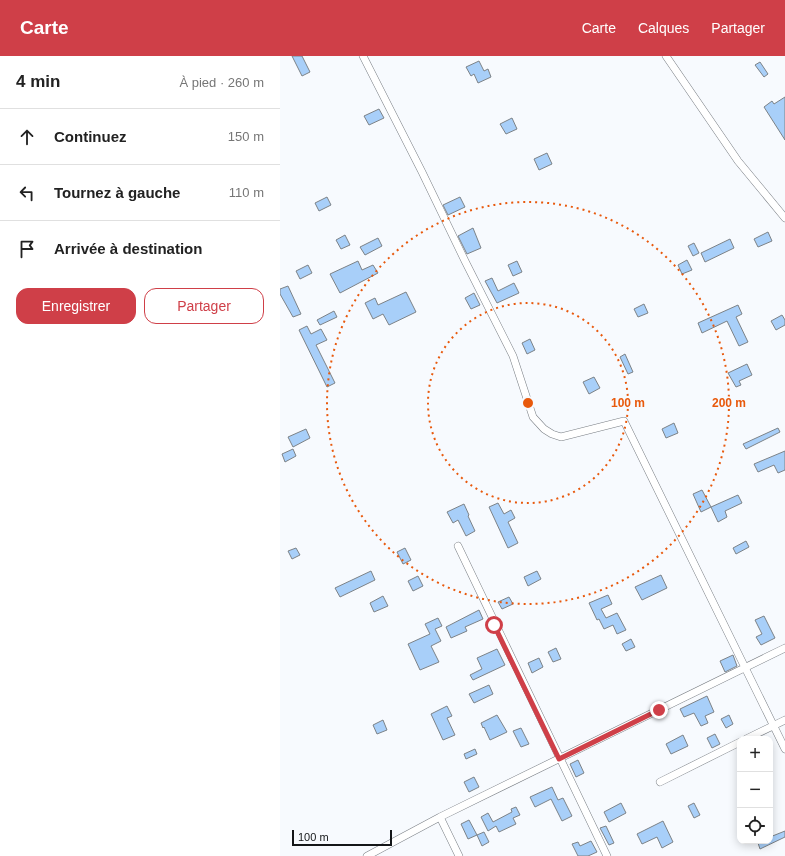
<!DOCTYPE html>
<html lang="fr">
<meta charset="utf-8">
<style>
body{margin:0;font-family:Arial,sans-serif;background:#f2f2f2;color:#222}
.controls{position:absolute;right:12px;bottom:12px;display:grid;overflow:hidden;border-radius:8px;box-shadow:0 2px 10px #0003}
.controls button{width:36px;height:36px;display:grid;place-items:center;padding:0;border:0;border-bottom:1px solid #e0e0e0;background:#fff;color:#222;font:20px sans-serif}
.scale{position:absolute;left:12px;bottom:10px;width:100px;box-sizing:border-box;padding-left:4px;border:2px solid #141618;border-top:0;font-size:11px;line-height:14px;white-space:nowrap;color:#141618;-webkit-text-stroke:3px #f7fafe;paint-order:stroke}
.stop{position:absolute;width:12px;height:12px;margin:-9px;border:3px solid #cf3f48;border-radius:50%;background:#fff}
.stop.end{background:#cf3f48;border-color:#fff;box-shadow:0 1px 4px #0008}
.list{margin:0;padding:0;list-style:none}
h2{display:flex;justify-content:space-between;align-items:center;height:52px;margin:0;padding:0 16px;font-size:17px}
h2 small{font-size:13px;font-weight:400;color:#767676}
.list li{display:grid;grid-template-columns:26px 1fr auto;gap:12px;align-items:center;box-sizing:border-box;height:56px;padding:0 16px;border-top:1px solid #e0e0e0}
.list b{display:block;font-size:15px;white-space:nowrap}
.list em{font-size:13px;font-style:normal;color:#767676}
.actions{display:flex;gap:8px;padding:12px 16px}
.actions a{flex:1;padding:9px 0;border:1px solid #cf3f48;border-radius:12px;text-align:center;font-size:14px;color:#cf3f48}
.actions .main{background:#cf3f48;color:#fff}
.icon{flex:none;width:22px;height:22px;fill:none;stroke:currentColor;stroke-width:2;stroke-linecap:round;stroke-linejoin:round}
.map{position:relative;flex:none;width:505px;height:800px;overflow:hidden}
header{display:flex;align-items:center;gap:24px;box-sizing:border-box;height:56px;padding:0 20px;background:#cf3f48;color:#fff}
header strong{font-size:19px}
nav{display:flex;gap:22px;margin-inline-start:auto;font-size:14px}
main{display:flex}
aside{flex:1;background:#fff}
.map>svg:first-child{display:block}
.building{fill:#a8cff9;stroke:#7c8287}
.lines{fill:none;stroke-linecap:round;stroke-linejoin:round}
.street-casing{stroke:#797e84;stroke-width:8}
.street{stroke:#fff;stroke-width:7}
.route{stroke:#cf3f48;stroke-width:5}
.ring{fill:none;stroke:#e8590c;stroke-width:2;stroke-dasharray:2 4}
.centre{fill:#e8590c;stroke:#f7fafe;stroke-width:2}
.ring-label{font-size:12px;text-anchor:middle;font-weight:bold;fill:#e8590c;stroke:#f7fafe;stroke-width:3;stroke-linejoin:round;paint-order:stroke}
</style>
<header>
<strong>Carte</strong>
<nav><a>Carte</a><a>Calques</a><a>Partager</a></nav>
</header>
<main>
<aside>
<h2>4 min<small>À pied · 260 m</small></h2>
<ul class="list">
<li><svg class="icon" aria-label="ahead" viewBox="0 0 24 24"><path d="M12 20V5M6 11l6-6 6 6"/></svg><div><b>Continuez</b></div><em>150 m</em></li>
<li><svg class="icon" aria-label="left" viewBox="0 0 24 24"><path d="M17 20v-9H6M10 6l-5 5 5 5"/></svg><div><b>Tournez à gauche</b></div><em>110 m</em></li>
<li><svg class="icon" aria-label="arrive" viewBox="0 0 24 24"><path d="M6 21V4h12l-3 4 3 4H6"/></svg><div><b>Arrivée à destination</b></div></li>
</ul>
<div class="actions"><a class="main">Enregistrer</a><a>Partager</a></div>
</aside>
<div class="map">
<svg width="505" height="800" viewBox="0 0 505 800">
<rect width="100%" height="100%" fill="#f7fafe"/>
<path class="building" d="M12,0H22L30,16L22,20Z
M199,5L204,15L208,13L211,21L198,27L194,18L191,20L186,11Z
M480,6L488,18L484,21L475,9Z
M505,41V84L484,51L492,45L494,48Z
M99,53L104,62L89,69L84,60Z
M232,62L237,73L226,78L220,68Z
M267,97L272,108L259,114L254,103Z
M47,141L51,149L39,155L35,147Z
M180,141L185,151L168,159L163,149Z
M193,172L201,192L187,198L178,180Z
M488,176L492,185L478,191L474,183Z
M65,179L70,189L61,193L56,184Z
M98,182L102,190L85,199L80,191Z
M450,183L454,192L425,206L421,197Z
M414,187L419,197L413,200L408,190Z
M407,204L412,214L402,218L398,209Z
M78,205L82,214L93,209L98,217L60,237L50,218Z
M237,205L242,216L233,220L228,209Z
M28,209L32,217L20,223L16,215Z
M212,222L218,235L234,227L239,237L217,247L205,225Z
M8,230L21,258L13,261L0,238V233Z
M126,236L136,256L109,269L103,258L93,263L85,247L95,242L98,249Z
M194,237L200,249L191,253L185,242Z
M364,248L368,257L358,261L354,253Z
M458,249L462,258L456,261L468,286L459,290L447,265L422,277L418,267Z
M54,255L57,261L40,269L37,264Z
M502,259L505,264V269L496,274L491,265Z
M27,270L31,278L41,273L47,284L36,289L55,327L47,331L19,274Z
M250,283L255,294L247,298L242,287Z
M345,298L353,316L348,318L340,301Z
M467,308L472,319L459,325L461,329L456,331L448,317Z
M314,321L320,332L309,338L303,326Z
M394,367L398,377L386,382L382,373Z
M498,372L500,376L466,393L463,388Z
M26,373L30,382L13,391L8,381Z
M13,393L16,400L5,406L2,398Z
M505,395V414L498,417L494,409L478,416L474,408Z
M422,434L431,451L421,456L413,438Z
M458,439L462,447L445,455L447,461L438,466L431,451Z
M218,447L224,458L231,454L235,462L228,466L238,487L228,492L209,451Z
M184,448L189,459L188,460L195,475L186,480L178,464L173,467L167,456Z
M466,485L469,491L456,498L453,492Z
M16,492L20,499L12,503L8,495Z
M125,492L131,504L123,508L117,496Z
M91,515L95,524L60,541L55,532Z
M257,515L261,523L248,530L244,521Z
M381,519L387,532L362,544L355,531Z
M138,520L143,530L133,535L128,525Z
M328,539L332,548L321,553L326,562L337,557L346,574L337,578L333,569L324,573L319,563L317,564L309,547Z
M103,540L108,550L94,556L90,547Z
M229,541L233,548L222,553L218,546Z
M199,554L203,563L185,571L187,575L171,582L166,571Z
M484,560L495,582L481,589L476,581L482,578L475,564Z
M158,562L162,570L155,573L161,585L151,590L159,606L140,614L128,588L150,578L145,568Z
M351,583L355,591L346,595L342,588Z
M276,592L281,603L273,606L268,596Z
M217,593L225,609L193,624L190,619L202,613L197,602Z
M453,599L457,610L445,616L440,605Z
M259,602L263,611L252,617L248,607Z
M209,629L213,638L194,647L189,638Z
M427,640L434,656L425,660L428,667L421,670L414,657L404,661L400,653Z
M167,650L172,660L167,662L175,679L163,684L151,658Z
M217,659L227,676L210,684L204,671L203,672L201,667Z
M449,659L453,668L446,672L441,663Z
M103,664L107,674L97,678L93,669Z
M241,672L249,688L241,691L233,675Z
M435,678L440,688L432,692L427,682Z
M403,679L408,690L391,698L386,688Z
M195,693L197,698L186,703L184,698Z
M298,704L304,717L296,721L290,708Z
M194,721L199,731L189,736L184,726Z
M272,731L278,744L283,742L292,760L282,765L271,743L255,751L250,741Z
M341,747L346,757L329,766L324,756Z
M414,747L420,759L414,762L408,750Z
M236,751L240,759L233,762L236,768L219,776L216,770L208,775L201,761L208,757L213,766L232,756L231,753Z
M189,764L197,779L188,783L181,768Z
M383,765L393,786L382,792L377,781L362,788L357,778Z
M326,770L334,787L329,789L320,772Z
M505,775V781L480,793L478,787L482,785H490V781Z
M204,776L209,786L202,790L197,779Z
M311,785L317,796L308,800H298L292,788L298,786L300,790Z"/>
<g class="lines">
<g class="street-casing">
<path id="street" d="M83,0L142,116L185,205L233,300L253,361L264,373L272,378L281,381L344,365L505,693
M386,0L458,105L505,162
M178,490L327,800
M466,683L505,664
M380,726L460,686
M160,761L179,800
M87,800L160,761L505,592"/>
</g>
<use href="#street" class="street"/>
</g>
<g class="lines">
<path class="route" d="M214,569L279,703L379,654"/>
</g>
<g class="ring">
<circle cx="248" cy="347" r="100"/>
<circle cx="248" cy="347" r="201"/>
</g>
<circle cx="248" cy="347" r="6" class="centre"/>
<g class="ring-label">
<text x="348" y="351">100 m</text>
<text x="449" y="351">200 m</text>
</g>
</svg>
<div class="controls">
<button>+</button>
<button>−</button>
<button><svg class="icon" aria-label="locate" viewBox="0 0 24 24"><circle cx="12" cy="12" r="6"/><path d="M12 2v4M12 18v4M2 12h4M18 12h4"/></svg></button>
</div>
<div class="scale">100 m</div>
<div class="stop" style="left:214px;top:569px"></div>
<div class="stop end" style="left:379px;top:654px"></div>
</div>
</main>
